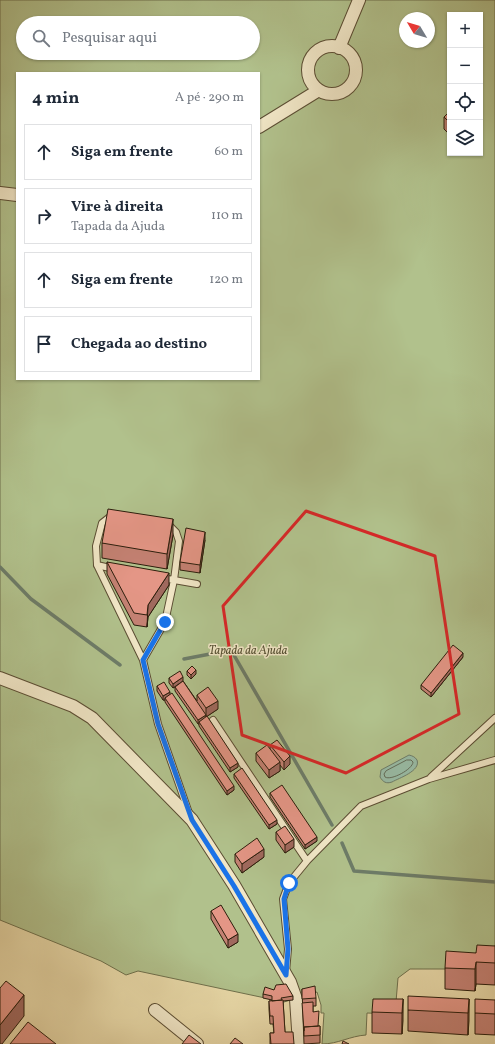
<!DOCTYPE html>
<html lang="pt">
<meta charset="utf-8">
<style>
body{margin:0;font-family:Vollkorn,serif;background:#f2f2f3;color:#1f2937}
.controls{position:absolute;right:12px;top:12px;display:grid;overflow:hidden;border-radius:0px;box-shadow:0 1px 3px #0004}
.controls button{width:36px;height:36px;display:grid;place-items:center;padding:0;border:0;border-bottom:1px solid #e0e1e3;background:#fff;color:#1f2937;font:20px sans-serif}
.compass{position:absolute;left:399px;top:12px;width:36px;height:36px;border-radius:50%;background:#fff;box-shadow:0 1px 3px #0004;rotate:308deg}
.stop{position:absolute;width:12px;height:12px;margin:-9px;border:3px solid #1a73e8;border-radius:50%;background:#fff}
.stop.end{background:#1a73e8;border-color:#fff;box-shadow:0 1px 4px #0008}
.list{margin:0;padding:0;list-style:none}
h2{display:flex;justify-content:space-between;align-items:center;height:52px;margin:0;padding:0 16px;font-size:17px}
h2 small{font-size:13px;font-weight:400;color:#747a83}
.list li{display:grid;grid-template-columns:26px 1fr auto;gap:12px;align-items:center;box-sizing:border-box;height:56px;margin:0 8px 8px;padding:0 8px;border:1px solid #e0e1e3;border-radius:0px}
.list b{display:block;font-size:15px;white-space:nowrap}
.list p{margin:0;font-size:13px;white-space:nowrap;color:#747a83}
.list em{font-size:13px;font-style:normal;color:#747a83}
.icon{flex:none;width:22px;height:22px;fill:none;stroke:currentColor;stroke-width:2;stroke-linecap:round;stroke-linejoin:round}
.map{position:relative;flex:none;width:495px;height:1044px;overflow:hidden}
.search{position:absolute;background:#fff;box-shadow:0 1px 3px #0004;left:16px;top:16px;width:244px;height:44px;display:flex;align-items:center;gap:10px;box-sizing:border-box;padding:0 14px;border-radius:22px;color:#747a83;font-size:15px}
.panel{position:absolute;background:#fff;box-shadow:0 1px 3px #0004;left:16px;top:72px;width:244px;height:308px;border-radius:0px}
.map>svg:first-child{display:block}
.green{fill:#b1c18c;stroke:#6e704c;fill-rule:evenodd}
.water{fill:#98bba5;stroke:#6d7c68}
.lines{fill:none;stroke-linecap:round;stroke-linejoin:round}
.shore{stroke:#626c58;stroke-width:1}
.stream{stroke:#6d7c68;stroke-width:3.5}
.service-casing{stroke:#5b4d33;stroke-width:8}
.minor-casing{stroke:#5b4d33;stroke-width:14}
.service{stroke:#f1e7c7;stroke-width:6}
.minor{stroke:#f1e7c7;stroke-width:12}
.wall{fill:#c48173;stroke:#2c1e0c}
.shaded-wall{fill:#a0695e;stroke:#2c1e0c}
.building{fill:#e49686;stroke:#2c1e0c}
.route{stroke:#1a73e8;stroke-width:5}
.marked{fill:none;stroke:#d62828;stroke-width:3;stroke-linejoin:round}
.labels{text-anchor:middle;stroke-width:3;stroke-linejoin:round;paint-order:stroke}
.park-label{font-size:12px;font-style:italic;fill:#544f32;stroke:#f1e7c7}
</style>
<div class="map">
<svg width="495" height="1044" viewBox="0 0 495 1044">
<rect width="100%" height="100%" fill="#e9daa9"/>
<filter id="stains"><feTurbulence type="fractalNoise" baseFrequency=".005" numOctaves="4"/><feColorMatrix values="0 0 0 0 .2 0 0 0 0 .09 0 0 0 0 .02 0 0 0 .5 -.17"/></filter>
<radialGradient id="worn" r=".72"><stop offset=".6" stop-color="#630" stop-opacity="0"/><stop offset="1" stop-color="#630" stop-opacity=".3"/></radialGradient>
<path class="green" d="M0,0H495V966L472,969H410L398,978L395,1014L367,1013L366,1035C350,1036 338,1044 322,1044L324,1013H321V1005L317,992L284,1002L138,971L126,975L101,961L0,920ZM450,15H480V153H450ZM405,18H429V42H405ZM23,23H253V53H23ZM17,73H259V379H17Z"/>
<path class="water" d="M409,755C413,756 415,757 417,760C421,771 399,778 392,782C386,784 383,782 380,777L381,770Z"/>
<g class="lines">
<path class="shore" d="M407,760H411L413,762C413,769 391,781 385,777L384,774L386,771Z"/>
<path class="stream" d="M0,567L31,599L120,665
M184,659L231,650L332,825
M342,843L354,871L495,882"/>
<g class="service-casing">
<path id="service" d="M111,516L102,523L96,546L97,565L143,660L158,724L189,813
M97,565L114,569
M161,578L174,580L179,541L176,532L167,523
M143,660L165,622L174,580L197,584
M213,720L307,861
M431,777L495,718
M286,972L288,949L283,899L289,883L307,861L361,806L429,779L495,760"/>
</g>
<g class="minor-casing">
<path id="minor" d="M308 70a24 24 0 1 1 48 0a24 24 0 1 1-48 0Z
M339,48L359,0
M259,127L319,90
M0,193L17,195
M0,678L73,706L92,718L192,820L234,885L290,982L296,999L299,1044
M155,1010L197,1044"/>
</g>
<use href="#service" class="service"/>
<use href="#minor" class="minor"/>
</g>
<path class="wall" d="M450,111V135L444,129V117Z
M173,535L167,569L102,558V543Z
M205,540L200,573L180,570V562Z
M107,562L169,585L148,617L147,627L134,625L107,574Z
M463,657L431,697L421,689V685Z
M187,671L196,674L191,679L187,675Z
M169,678L183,681L197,701V695L218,709L206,717L238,767L230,772L199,726V724H198L175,691V687L176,686L173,688L169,683Z
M157,686L170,694L234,790L227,795L165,702V700H163L157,691Z
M270,745L290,764L284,770L280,765V771L269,778L256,761V753L270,749Z
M234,774L277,824L269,829L234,778Z
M270,793L317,841L305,849L270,797Z
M276,832L294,847L285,853L276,840Z
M235,854L264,857L242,873L235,862Z
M211,911L238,942L228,948L211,919Z
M495,946V985L476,984L475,991L445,989V968L476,953Z
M302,989L316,998V1006H313V1012L318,1026H320V1043L304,1044Z
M274,990L293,996V1000L283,1001L285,1032L294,1044H270V1033H274L273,1024H270L269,1009V1001H272V1000L263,998V994Z
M403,999L402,1034L372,1033V1012Z
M469,999L468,1035L408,1031V1010Z
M495,1000V1035L475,1034V1013Z"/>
<path class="shaded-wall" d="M173,519V535L167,569V554Z
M205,532V540L200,573V565Z
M169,573V585L148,617L147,627L148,605Z
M463,653V657L431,697V693Z
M196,670V674L191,679V675Z
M183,677V681L173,688V684Z
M170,692V696L165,698V700H163V696Z
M218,701V709L206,717V708Z
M206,715V719L199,722V724H198V720Z
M290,756V764L284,770V762Z
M280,762V771L269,778V770Z
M238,763V767L230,772V768Z
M234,786V790L227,795V791Z
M277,820V824L269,829V825Z
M317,837V841L305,849V845Z
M294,839V847L285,853V845Z
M264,849V857L242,873V864Z
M238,934V942L228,948V940Z
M476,962V984L475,991V969Z
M24,995V1016L2,1044H0V1025Z
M403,999V1021L402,1034V1013Z
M469,999V1021L468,1035V1013Z"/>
<path class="building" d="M450,111V123L444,117Z
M108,509L173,519L167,554L102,543Z
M186,528L205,532L200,565L180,562Z
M107,562L169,573L148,605L147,615L134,613Z
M453,645L463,653L431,693L421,685Z
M192,666L196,670L191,675L187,671Z
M180,671L183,677L173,684L169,678Z
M183,681L206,715L198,720L175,687Z
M164,682L170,692L163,696L157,686Z
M208,687L218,701L206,708L197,695Z
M172,693L234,786L227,791L165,698Z
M207,716L238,763L230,768L199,722Z
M277,740L290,756L284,762L270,745Z
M267,745L280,762L269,770L256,753Z
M242,768L277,820L269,825L234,774Z
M282,785L317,837L305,845L270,793Z
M285,826L294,839L285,845L276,832Z
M257,838L264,849L242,864L235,854Z
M221,905L238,934L228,940L211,911Z
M477,945L495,946V963L476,962L475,969L445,968L446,951L476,953Z
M6,981L24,995L0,1025V988Z
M286,984L293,996L281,998L282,1000L272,1001V996L263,994L265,987L274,990L276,985Z
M315,986L316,998L302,999V989Z
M408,996L469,999L468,1013L408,1010Z
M373,999H403L402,1013L372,1012Z
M475,999L495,1000V1014L475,1013Z
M283,1000L285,1032H293L294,1044H271L270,1033H274L273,1016H270L269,1001Z
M313,1002V1012L319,1011L318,1026L304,1027V1031L302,1003Z
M28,1022L56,1044H10Z
M320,1026V1035L304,1036V1027Z
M189,1035L201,1044H182Z
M235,1038L243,1044H230Z
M343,1041L349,1044H342Z"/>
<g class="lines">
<path class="route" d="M165,622L143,660L158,724L192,820L234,886L286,975L288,949L284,899L289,883"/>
</g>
<path class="marked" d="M306,511L435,556L459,714L346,773L242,735L223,606Z"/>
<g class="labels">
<g class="park-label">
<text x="248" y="654">Tapada da Ajuda</text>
</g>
</g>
<rect width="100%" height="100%" filter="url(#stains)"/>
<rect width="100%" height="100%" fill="url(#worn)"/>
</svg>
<div class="controls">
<button>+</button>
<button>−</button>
<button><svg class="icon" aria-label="locate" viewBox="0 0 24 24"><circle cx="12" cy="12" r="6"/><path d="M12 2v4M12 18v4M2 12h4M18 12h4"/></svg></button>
<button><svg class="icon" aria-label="layers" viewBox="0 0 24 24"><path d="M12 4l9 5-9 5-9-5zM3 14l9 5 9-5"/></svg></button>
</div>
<svg class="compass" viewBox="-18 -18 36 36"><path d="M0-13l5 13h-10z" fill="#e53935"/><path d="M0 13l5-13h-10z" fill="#747a83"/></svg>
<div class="stop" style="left:289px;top:883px"></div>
<div class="stop end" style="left:165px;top:622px"></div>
<div class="search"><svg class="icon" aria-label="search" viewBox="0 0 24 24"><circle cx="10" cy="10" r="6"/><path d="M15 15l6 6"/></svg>Pesquisar aqui</div>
<section class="panel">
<h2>4 min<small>A pé · 290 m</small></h2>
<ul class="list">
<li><svg class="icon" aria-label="ahead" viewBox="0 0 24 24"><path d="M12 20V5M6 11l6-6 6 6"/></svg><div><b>Siga em frente</b></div><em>60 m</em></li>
<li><svg class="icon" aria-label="right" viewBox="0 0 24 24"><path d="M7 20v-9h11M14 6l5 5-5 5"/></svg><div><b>Vire à direita</b><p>Tapada da Ajuda</p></div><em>110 m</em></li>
<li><svg class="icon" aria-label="ahead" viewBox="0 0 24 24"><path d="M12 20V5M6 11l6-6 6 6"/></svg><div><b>Siga em frente</b></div><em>120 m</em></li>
<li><svg class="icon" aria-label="arrive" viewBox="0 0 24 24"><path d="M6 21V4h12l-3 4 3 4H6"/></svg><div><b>Chegada ao destino</b></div></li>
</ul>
</section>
</div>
